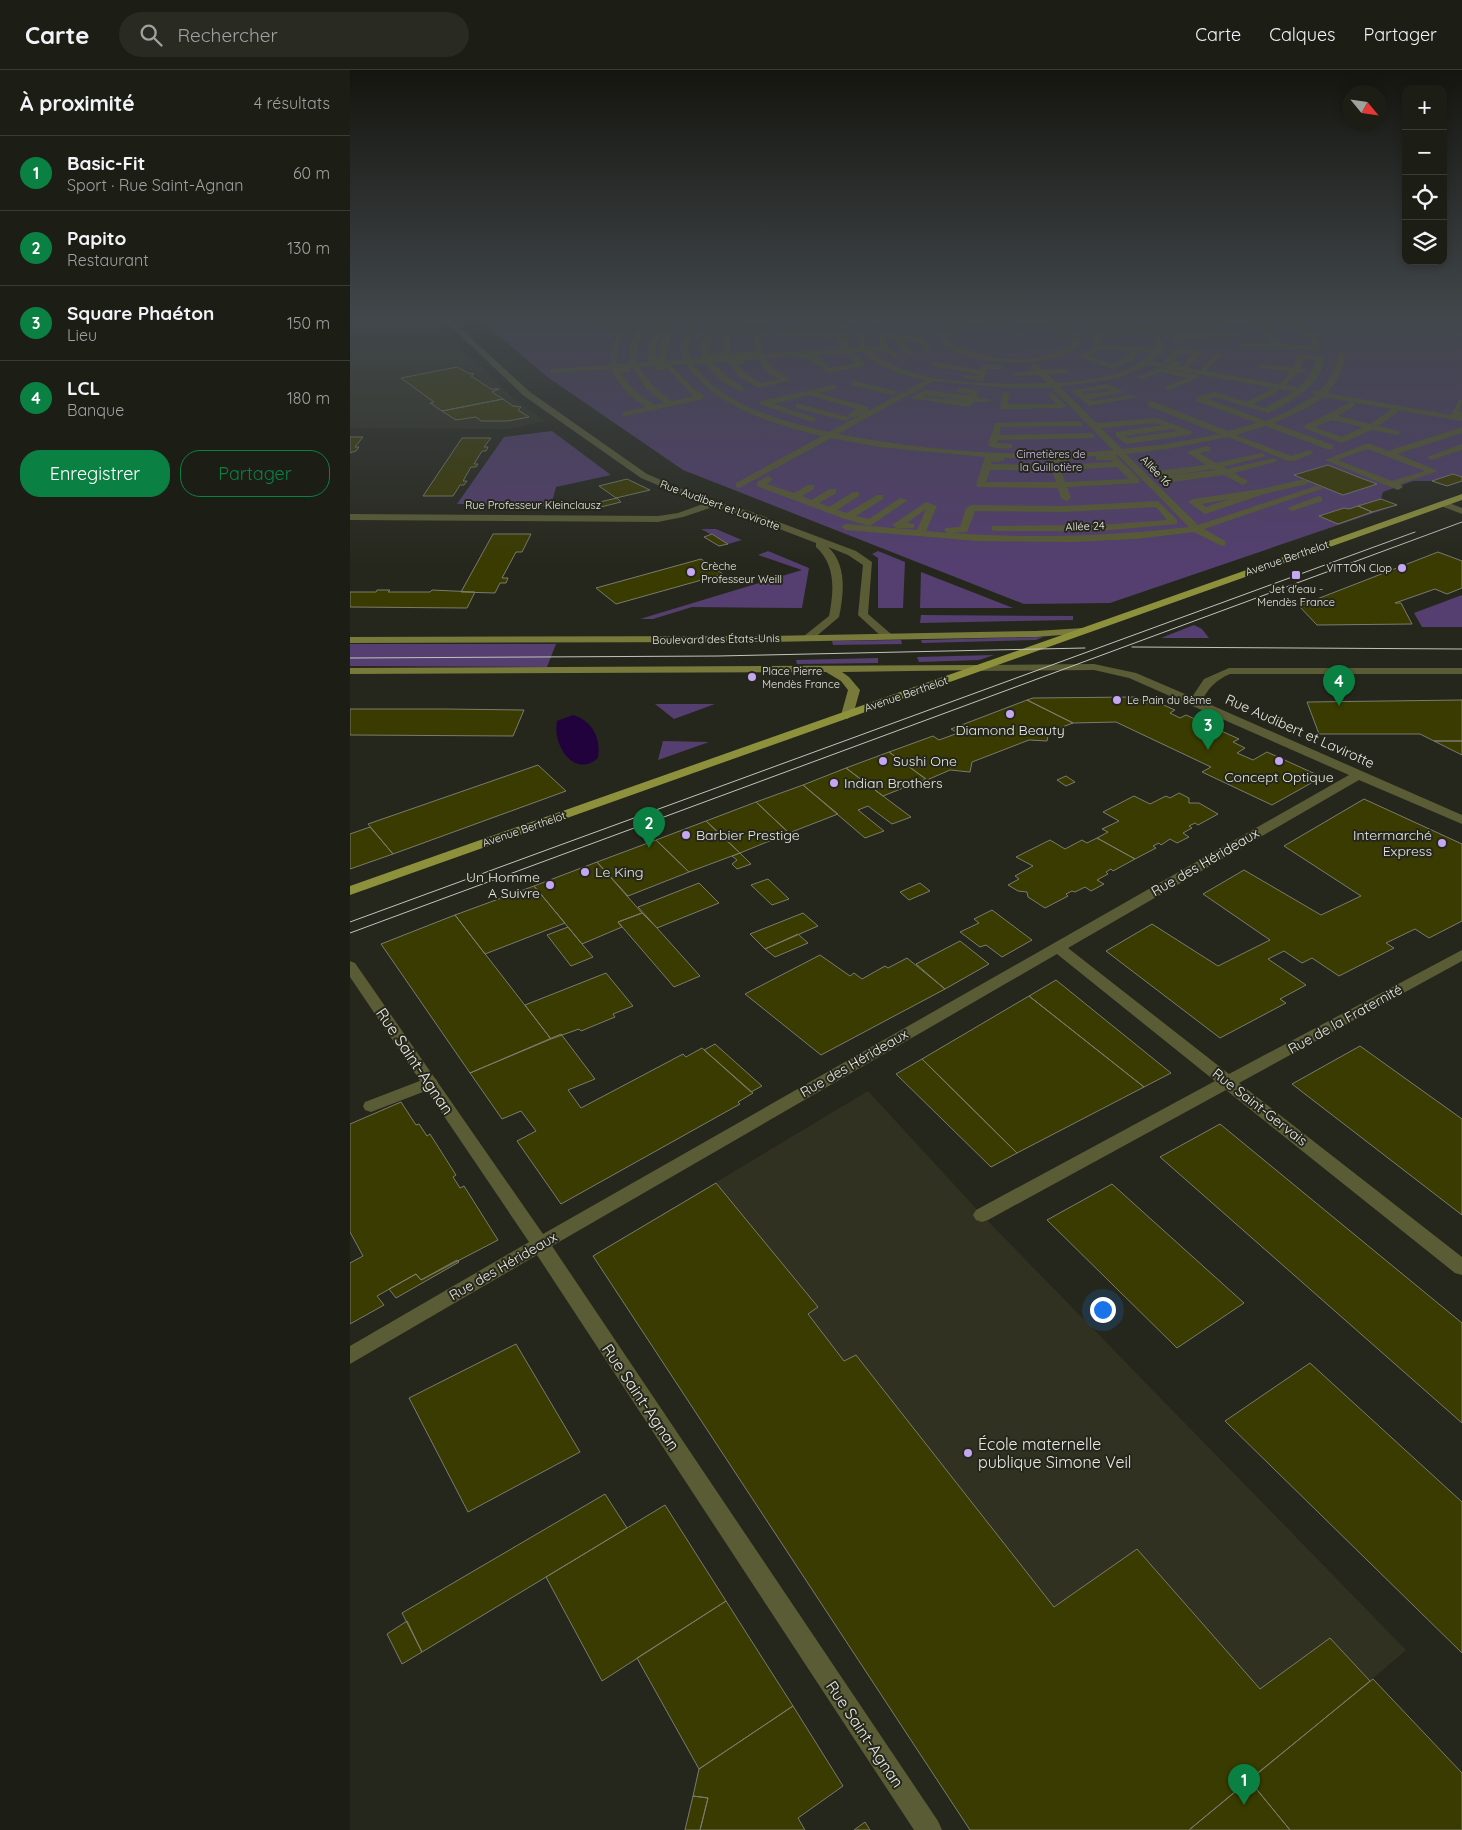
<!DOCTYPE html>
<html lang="fr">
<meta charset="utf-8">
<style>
body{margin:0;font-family:Quicksand,sans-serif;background:#292a22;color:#f1f3f6}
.controls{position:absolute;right:15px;top:15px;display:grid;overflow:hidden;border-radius:10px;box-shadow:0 2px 8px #0003}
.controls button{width:45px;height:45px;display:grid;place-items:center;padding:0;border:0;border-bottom:1px solid #3a3b34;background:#1c1d15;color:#f1f3f6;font:25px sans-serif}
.compass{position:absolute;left:992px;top:15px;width:45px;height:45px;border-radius:50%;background:#1c1d15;box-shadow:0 2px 8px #0003;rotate:119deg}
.you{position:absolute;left:752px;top:1239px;width:18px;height:18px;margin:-12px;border:4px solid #fff;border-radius:50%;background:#1a73e8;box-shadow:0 0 0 8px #1a73e833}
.badge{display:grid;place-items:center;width:32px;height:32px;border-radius:50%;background:#0b8043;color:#fff;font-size:16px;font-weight:700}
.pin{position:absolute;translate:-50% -41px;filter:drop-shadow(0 1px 2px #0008)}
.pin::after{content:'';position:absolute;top:26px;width:18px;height:15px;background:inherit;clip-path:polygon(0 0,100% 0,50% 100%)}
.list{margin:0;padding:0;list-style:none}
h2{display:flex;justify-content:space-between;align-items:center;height:65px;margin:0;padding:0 20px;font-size:21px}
h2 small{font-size:16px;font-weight:400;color:#a0a2a0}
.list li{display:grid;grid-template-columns:32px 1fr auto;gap:15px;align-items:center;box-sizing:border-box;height:75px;padding:0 20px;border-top:1px solid #3a3b34}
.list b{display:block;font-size:19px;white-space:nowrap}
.list p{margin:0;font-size:16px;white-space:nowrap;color:#a0a2a0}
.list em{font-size:16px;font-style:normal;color:#a0a2a0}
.actions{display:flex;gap:10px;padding:15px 20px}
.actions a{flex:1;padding:11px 0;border:1px solid #0b8043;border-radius:20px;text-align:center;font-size:18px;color:#0b8043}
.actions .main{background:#0b8043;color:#fff}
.icon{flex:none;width:28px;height:28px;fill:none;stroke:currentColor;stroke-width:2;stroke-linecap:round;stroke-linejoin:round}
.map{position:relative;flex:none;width:1112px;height:1760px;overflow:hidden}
header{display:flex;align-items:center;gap:30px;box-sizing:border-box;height:70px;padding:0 25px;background:#1c1d15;border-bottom:1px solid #3a3b34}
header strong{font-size:24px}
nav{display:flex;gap:28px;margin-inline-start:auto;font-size:18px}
.search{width:350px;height:45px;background:#292a22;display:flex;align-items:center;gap:12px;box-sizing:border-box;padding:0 18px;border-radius:28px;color:#a0a2a0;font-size:19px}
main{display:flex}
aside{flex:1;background:#1c1d15}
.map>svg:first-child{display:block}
.built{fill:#303120}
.green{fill:#543f70}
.water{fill:#21023c}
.building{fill:#3a3b00;stroke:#7a7b6e}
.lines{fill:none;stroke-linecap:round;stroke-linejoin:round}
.lane{fill:#5a5c35;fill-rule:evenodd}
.street{fill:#5a5c35;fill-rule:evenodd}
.secondary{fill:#777a3a;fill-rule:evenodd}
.primary{fill:#8e913c;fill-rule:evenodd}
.tram{stroke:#c2c3bb;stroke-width:1}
.poi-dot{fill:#c5a7f1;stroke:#26271c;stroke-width:2}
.labels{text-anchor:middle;stroke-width:4;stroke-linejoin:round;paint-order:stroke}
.far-park-label{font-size:11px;fill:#d7c6f2;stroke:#26271c}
.far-street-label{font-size:11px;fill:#e9eae3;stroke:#26271c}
.far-poi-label{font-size:11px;fill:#e9eae3;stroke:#26271c;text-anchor:start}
.poi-label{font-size:14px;fill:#e9eae3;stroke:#26271c;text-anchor:start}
.street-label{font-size:14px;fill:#e9eae3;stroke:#26271c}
.near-street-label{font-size:16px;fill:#e9eae3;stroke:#26271c}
.near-poi-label{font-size:16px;fill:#e9eae3;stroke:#26271c;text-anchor:start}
</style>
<header>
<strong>Carte</strong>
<div class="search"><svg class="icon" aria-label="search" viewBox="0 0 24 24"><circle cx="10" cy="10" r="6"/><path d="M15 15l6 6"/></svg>Rechercher</div>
<nav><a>Carte</a><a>Calques</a><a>Partager</a></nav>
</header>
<main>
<aside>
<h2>À proximité<small>4 résultats</small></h2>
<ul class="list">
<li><span class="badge">1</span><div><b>Basic-Fit</b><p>Sport · Rue Saint-Agnan</p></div><em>60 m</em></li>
<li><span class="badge">2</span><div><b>Papito</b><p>Restaurant</p></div><em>130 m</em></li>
<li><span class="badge">3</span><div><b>Square Phaéton</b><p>Lieu</p></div><em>150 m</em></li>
<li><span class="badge">4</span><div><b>LCL</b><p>Banque</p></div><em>180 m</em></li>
</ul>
<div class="actions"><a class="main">Enregistrer</a><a>Partager</a></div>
</aside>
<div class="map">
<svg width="1112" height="1760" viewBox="0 0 1112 1760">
<rect width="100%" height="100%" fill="#26271c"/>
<path class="built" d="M0,248H80L163,328L196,351L159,359L0,358Z
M518,1021L632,1145L1056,1580L1020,1611L620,1760L243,1186Z"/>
<path class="green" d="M128,248H1112V411L1097,416L1082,411H1063L1033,422L1031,429L1047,435L760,533L674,534L333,400L196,306Z
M202,361L261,405L206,417L201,436L107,434L154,367Z
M351,459H366L392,470L378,474Z
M418,481L459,498L452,538L342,537L303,549H290L452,500L408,485Z
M528,481L555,492L553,538H528V488L522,484Z
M571,502L663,538H570Z
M1112,525V557H1072L1064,543Z
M571,545L723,546V550L570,553Z
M844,555L852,559L859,568H811Z
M693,567L686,570L572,573L571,570Z
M551,570L552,574L483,575L482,571Z
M0,574H206L197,597L0,596Z
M644,585L629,590L569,592L567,587Z
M528,588V593L447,594L446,590Z
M305,634H365L324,649Z
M313,671L359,672L308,690Z"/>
<path class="water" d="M223,645C243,651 251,669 248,688C224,709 202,675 207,651Z"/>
<path class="building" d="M107,297L118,303L124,304L121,306L141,319H149L142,322L153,329L92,341L80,333L84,332L51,308Z
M153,329L163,336L171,337L168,340L179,347L158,351H131L126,347L106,350L92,341Z
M0,367H13L5,377H9L6,381L0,383Z
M112,368H141L134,377H138L136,381H132L124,394H128L126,397H121L113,411H117L114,415H110L103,426H73Z
M978,395L1008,407L1027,414L993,425L944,405Z
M1103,404L1112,407V411L1097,416L1082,411Z
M277,409L300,420L266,428L249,416Z
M267,428L271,432L247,438L241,434Z
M1031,429L1047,435L1022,442L1008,436Z
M1008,436L1022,442L988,454L969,446L994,438L999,439Z
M143,464H181L172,482H166L152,508H158L156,513H150L145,523L111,522Z
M362,464L376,473L378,474L369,476L354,467Z
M1088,482L1112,491V518L1097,524L1085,519L1045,533H1051L1062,554L967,555L949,536Z
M351,489L373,504L266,534L246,518Z
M27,520H40L38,522H80L82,520L125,522L117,538L0,537V522H26Z
M785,627L799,634L804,631L825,640L820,643L830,648L836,645L889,669L883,672L895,678L887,683L903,690L917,682L972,707L922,735L852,702L861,697L766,652L723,653L677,630L683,628Z
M677,630L723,653L699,662L697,671L679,670L622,692L620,702L600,700L577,710L539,682L583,666L589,670L608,663L601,659Z
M1112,630V671H1084L1070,664H969L957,632Z
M0,639H95L174,640L163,666L0,665Z
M1084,671H1112V685Z
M539,682L576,709L533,726L496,698Z
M188,695L216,721L43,784L18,754Z
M496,698L533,726L561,747L542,754L518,736L508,740L534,761L515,768L453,715Z
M716,706L725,712L716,716L707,710Z
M453,715L488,744L439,763L406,732Z
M829,723L839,728V733H849L868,744L848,755L845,753L839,756L842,758L833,763L839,767L827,773L820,769L811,775L809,773L803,776L806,778L785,789L747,768L758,762L752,759L769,751L753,742L784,726L800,734L816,726L820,728Z
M1014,729L1112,774V851L1079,868L1065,859L1036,873L1044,878L989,906L962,888L952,893L934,881L918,889L956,915L930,929L936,933L870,968L756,881L802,854L868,896L920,870L853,824L894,800L971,845L1011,826L934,776Z
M406,732L439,763L390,783L356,751Z
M356,751L390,783L339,802L306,770Z
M20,757L43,784L0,799V764Z
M747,768L785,789L763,801L761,799L756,802L758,804L747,810L754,814L741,821L735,817L725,822L722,821L716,824L718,826L695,838L678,827L677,822L668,821L658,815L669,809L665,806L683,796L666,787L700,770L715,779L732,770L737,773Z
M306,770L339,802L278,826L247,792Z
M390,783L401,794L387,799L382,794L387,790L382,786Z
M247,792L292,843L268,852L272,857L232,874L184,816Z
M418,809L439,829L422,835L401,815Z
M349,813L369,833L307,858L288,837Z
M570,813L580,821L559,830L550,822Z
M184,816L215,853L135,884L105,845Z
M642,840L682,870L652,887L636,875L630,877L610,862L629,853L624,849Z
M292,843L307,858L350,906L324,917L268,852Z
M453,843L468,856L415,879L400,864Z
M105,845L201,969L120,1003L31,874Z
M218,857L232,874L243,887L221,896L197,865Z
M448,864L458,873L425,887L415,879Z
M610,871L639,894L595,919L566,894Z
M470,885L500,906L504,903L512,909L535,896L538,898L557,888L595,919L471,985L395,924Z
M256,903L283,936L263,944L265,947L231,961L229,959L201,969L175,935Z
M706,910L795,982L821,1003L794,1017L679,926Z
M679,926L794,1017L667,1083L572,989Z
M211,964L245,1009L218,1020L231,1038L333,984L336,987L352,978L403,1023L388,1032L390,1034L211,1134L167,1071L186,1061L171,1041L152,1049L120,1003Z
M365,974L412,1016L401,1022L354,980Z
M1010,976L1112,1049V1145L942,1014Z
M572,989L667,1083L641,1097L546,1004Z
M51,1032L66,1055L69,1054L77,1066L80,1064L106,1105L103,1107L110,1118L114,1116L148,1170L71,1210L66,1204L27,1226L34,1235L0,1254V1193L13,1186L0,1162V1054Z
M870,1054L1112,1253V1353L810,1087Z
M366,1113L468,1237L458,1244L494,1291L506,1285L704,1537L787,1479L910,1619L980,1568L1020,1611L839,1760H620L243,1186Z
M762,1114L894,1233L827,1278L697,1150Z
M107,1190L109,1192L46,1228L39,1219L66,1204L71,1210Z
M166,1274L230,1382L118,1442L59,1328Z
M960,1293L1112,1432V1583L875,1351Z
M255,1424L277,1458L72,1582L52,1543Z
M315,1435L376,1531L252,1611L196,1507Z
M376,1531L443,1636L349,1699L287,1588Z
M57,1551L72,1582L52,1594L37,1564Z
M1023,1609L1112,1703V1760H940L899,1710Z
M443,1636L493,1716L448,1748L455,1760H350L358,1728L343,1726L349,1699Z
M899,1710L940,1760H839Z
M343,1726L358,1728L350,1760H335Z
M515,1752L520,1760H504Z"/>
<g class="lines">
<path class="lane" d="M419,248H427L419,254L391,253L387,258L414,259L411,269L412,284L492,279L488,272L489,268L430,266L433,262L493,264L497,266L498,278L510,277L507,267C514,256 521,248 534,248L519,259L514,267L517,277L529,276L528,267L532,265L573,267L581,279L574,281L568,271L555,270V275L564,283L560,285L548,278L547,270L536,269L537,277L549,286L545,288L532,280L521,281C560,317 648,314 698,313L689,305L665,306L661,304L685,300L681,296L685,294L693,300L718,299V303H715L698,304L706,313C740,310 777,308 802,282L790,281L782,291L762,299L730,287L747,275L740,260L793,256L779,248H788L801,256L909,248H944L911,252L931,274L964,276L945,254L932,255L928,253L950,250L967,267L972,280L890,277L889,275L893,273L923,274L907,256L908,252L806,260L814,274L812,282L801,291L825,296L814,292L826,279L848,280L852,282L838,298L852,301V297L868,282L872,284L856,301L933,315L931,313L940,302L912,298H909V294L943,297L947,285L973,286C978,312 937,334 918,343L865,327L858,329L916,351L941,340L965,325L962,323L963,321H969C981,311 985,299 988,284L992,282L996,284C993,299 988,311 977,323L1101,345L1109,330H1112L1109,341L1112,342V351L1047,340V343L1028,356L1049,361V365L1022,360L992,373L952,357L1001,332L973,327L959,337L924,353L983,375V379H977L915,356L886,365L941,386L960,380L964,383L944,391H938L878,367L817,379L776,384L848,455L966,416L974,418L854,459L875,471V475L872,476L844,462L786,469L722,472L628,471L496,460L491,457L496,454L567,460L576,439L557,453L564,454V458H547L542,455L576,432L587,436L576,461L597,463L594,460L596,458L610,457L616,438L621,435L714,436L808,431L827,450V454L750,461H645L642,460V456L750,455L817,450L806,437L714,442L625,441L617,462L602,463C681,469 760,466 839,457L768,385H765L789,409V413L717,417L721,428L716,431L711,428L708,418L628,417L626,415L635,387L529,377L481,368L389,418L386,417V413L472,366C423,354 367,338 336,294L321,295L344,319L353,325V329L276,346H273V342L296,337L277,323L261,301L263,299L203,303L199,301L203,299L261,295V278L270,258L251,257L254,253L324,255L316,291L333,290L330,275L341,252L348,254L338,275L341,289L352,288L351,274L358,257L379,258L389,249ZM277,258H288L279,277L280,293L266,294L269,273ZM295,258L307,259L299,273L297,290L300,292L286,293L287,277ZM314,259H317L310,277L309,288H306L307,273ZM798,260L806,269V278L749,275L752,273L750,264ZM364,261L376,262L372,270L373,283L359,284V274ZM383,263H406L403,269L405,281L380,283V270ZM750,279L782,281L776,287L762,294L740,286ZM501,282H513C528,298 555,306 576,310L479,362C431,351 373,336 343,294L357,293V296L373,312L391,322L395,320L394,318L379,308L362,292L378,291L388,306L409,318L441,310L423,298L415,288L447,286L450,289L458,288L479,303L515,296V292ZM495,283L506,293L480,298L464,285ZM831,283L843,284L834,297L828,296L832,294L831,292L823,291ZM409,289L417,302L430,309L410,313L394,302L387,294L395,293V290ZM953,289L966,290L960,305L946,320V317L935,315L948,303L957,301L950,298ZM798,295L924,318L896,332L865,322L847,327V331L907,353L878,361L804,332H798V336L870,364L817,374L772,379L751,358L806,353L813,355L766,362V366L776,374L839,365L843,362L807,348L746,353L710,317L768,308ZM307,296L305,300L318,299L343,326L321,331L302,315L289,297ZM279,298H283L296,319L314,333L304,335L283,319L270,303L281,302ZM584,311L658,318H702L763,380C672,389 578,381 488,364ZM928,319L945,321L915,338L903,334L928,322ZM1002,332L1042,339L1020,354L988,346L1004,336L1005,334ZM982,350L1013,357L992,367L964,357ZM822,359L828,361L778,368L775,366ZM746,386V390H761L763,392L709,395L708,392L719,391V387ZM654,388H700V395L641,394L642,392L654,391ZM767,397L779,409L715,412L711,400ZM640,400H702L706,412H636Z
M465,248H472L468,253L497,254L504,248H512L499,258L460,257Z
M569,248H579L589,253L576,260L538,258L534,256L538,254L575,256L579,253Z
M637,248C664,248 719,244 732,272C706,301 619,298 591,272V264L606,254ZM665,252C683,253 715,252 724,272C693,298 631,292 598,271V267C616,250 642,252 665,252Z
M888,263L891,267L831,268L833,272L829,274L825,272L823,266L827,264Z
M585,292L629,300L634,295H650L654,297L650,299H637L634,309L630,311L611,307L615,305L627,306L628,304L582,296V292Z
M810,298L846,305L850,307L819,320L815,318L816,316L838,308L811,302L791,309L787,307Z
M505,311L545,321L546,323L542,325L502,315V311Z
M757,314L774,322L739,329L742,331L783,325L787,327L740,336L721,321ZM756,319L761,321L734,324L731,322Z
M483,315H486V319L468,323L518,337V341L505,347H499V343L507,339L459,325L424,334L465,348L466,350L462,352L409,334L411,331Z
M610,318L628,320L627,327L642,330L638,332H625L619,337L560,328L575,320L619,326L620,324L607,322L606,320ZM576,325L617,331L572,327Z
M656,322L660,324L658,334H706L697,324L701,322L717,336L713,338L650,339L652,324Z
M449,334L499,347L500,349L496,351L446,338V334Z
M729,351L733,354L732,356L651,357L649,365L741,363L744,364V368L648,370L647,373L662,374V378C655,379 643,379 638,375L645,353Z
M1112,357V363L1047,384L1088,401L1050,414L1053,417L1048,420L975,390L1018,373L1038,381ZM1018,379L1075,401L1042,411L987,390Z
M1112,374V380L1081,390L1077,387Z
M857,376L860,377V381L849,383L866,393L912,383L916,386L873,397L877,399L924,388L928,391L884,403L896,410L898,412L893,415L874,405L814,413L803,404L807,401L856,395L837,382ZM864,399L866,400L814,406Z
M418,406L423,409L417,414L444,423L458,415H464V419L452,426L461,430L480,419H486V423L469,433L479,437L503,422H509V426L487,440L497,443L527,425H533V429L506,446L519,449L550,428L558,430L520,456L495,449L407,416V412Z
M954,409L959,412L957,414L914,424L855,444L838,432L843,429L911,419ZM880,429L856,437L851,434Z
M969,426L972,427V431L942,441L937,438Z
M80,1007L86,1009L88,1013L86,1017L21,1042L15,1040L13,1036L15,1032Z"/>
<path class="street" d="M92,248H99L180,322L297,404L350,427L402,442L506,481L522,492L518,544L541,564V568H533L508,545L513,495L498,485L478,477C497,494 494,524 489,547L462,570H454V566L479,546C484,521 486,495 466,477V473L396,446L363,437L333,447L308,452L0,450V444L308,446L328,443L353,434L291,408L174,326Z
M1094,431L1112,438V444L1091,436L1089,434Z
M744,594L786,603L842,627L854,609L879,598H1112V604H880C866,610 858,618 852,631L1112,745V754L1009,710L718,878L879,1004L1112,880V891L889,1013L1112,1187V1205L1105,1203L876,1020L638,1150L632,1152L626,1150L623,1145L626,1140L865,1011L707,884L202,1176L588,1751L592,1760H564L187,1185L0,1294V1276L179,1172L0,907V891L5,893L193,1164L999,705L779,608L744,600L626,601L620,598L626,595Z"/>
<path class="secondary" d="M733,558L738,561L737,563L686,567L418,572L0,573V567L418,566L686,561Z
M626,595L630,596V600L492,602L499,607L510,620L503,645L497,649L491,645L498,620L491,611L476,602L0,604V598Z"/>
<path class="primary" d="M1112,424V430L0,825V816Z"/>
<path class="tram" d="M782,577L1112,579
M0,588L368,586L735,578
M0,852L1065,462
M0,863L1112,452"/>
</g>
<linearGradient id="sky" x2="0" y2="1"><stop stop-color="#15150f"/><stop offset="0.5" stop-color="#41474b"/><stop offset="1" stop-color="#41474b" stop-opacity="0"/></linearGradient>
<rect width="1112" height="495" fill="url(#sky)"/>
<g class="poi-dot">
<circle cx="1052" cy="498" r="5"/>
<circle cx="341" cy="502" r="5"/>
<rect x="941" y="500" width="10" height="10" rx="2.5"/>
<circle cx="402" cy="607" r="5"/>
<circle cx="767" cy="630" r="5"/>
<circle cx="660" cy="644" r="5"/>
<circle cx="533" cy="691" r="5"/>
<circle cx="929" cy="691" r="5"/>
<circle cx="484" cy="713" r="5"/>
<circle cx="336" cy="765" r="5"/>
<circle cx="1092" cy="773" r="5"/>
<circle cx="235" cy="802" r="5"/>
<circle cx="200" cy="815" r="5"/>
<circle cx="618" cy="1383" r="5"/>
</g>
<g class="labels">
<g class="far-park-label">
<text x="701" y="388">Cimetières de<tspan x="701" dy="13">la Guillotière</tspan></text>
</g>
<g class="far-street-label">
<text transform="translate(806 401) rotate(46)" y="4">Allée 16</text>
<text x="183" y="439">Rue Professeur Kleinclausz</text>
<text transform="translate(370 435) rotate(20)" y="4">Rue Audibert et Lavirotte</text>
<text transform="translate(735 456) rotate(-2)" y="4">Allée 24</text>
<text transform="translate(937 488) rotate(-19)" y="4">Avenue Berthelot</text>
<text transform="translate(366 569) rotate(-1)" y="4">Boulevard des États-Unis</text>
<text transform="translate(556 624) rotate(-19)" y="4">Avenue Berthelot</text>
<text transform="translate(174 759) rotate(-19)" y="4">Avenue Berthelot</text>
</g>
<g class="far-poi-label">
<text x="351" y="500">Crèche<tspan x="351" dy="13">Professeur Weill</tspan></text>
<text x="1042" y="502" text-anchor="end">VITTON Clop</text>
<text x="946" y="523" text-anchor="middle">Jet d'eau -<tspan x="946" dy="13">Mendès France</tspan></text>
<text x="412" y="605">Place Pierre<tspan x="412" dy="13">Mendès France</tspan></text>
<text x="777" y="634">Le Pain du 8ème</text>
</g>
<g class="poi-label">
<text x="660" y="665" text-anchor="middle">Diamond Beauty</text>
<text x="543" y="696">Sushi One</text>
<text x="929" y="712" text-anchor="middle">Concept Optique</text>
<text x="494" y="718">Indian Brothers</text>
<text x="346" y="770">Barbier Prestige</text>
<text x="1082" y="770" text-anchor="end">Intermarché<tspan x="1082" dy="16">Express</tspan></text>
<text x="245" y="807">Le King</text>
<text x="190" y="812" text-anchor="end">Un Homme<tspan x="190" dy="16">A Suivre</tspan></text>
</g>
<g class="street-label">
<text transform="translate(950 661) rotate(24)" y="5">Rue Audibert et Lavirotte</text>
<text transform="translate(855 792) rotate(-30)" y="5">Rue des Hérideaux</text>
<text transform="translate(995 949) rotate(-29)" y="5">Rue de la Fraternité</text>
<text transform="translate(504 993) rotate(-30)" y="5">Rue des Hérideaux</text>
<text transform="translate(910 1037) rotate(38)" y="5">Rue Saint-Gervais</text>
<text transform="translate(153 1196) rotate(-30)" y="5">Rue des Hérideaux</text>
</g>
<g class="near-street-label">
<text transform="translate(65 991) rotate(56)" y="6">Rue Saint-Agnan</text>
<text transform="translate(291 1327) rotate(56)" y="6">Rue Saint-Agnan</text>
<text transform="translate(515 1664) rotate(56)" y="6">Rue Saint-Agnan</text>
</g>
<g class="near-poi-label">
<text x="628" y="1380">École maternelle<tspan x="628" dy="18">publique Simone Veil</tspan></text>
</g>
</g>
</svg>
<div class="controls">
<button>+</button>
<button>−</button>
<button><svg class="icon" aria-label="locate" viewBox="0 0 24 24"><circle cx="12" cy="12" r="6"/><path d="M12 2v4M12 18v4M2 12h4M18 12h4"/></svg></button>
<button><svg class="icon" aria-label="layers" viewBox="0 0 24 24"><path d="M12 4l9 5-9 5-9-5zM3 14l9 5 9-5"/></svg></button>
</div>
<svg class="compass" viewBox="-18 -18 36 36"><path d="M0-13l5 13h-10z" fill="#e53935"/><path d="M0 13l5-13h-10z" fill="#a0a2a0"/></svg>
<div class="you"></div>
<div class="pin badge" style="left:894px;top:1735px">1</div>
<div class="pin badge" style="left:299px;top:778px">2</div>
<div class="pin badge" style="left:858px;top:680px">3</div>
<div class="pin badge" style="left:989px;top:636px">4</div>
</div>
</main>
